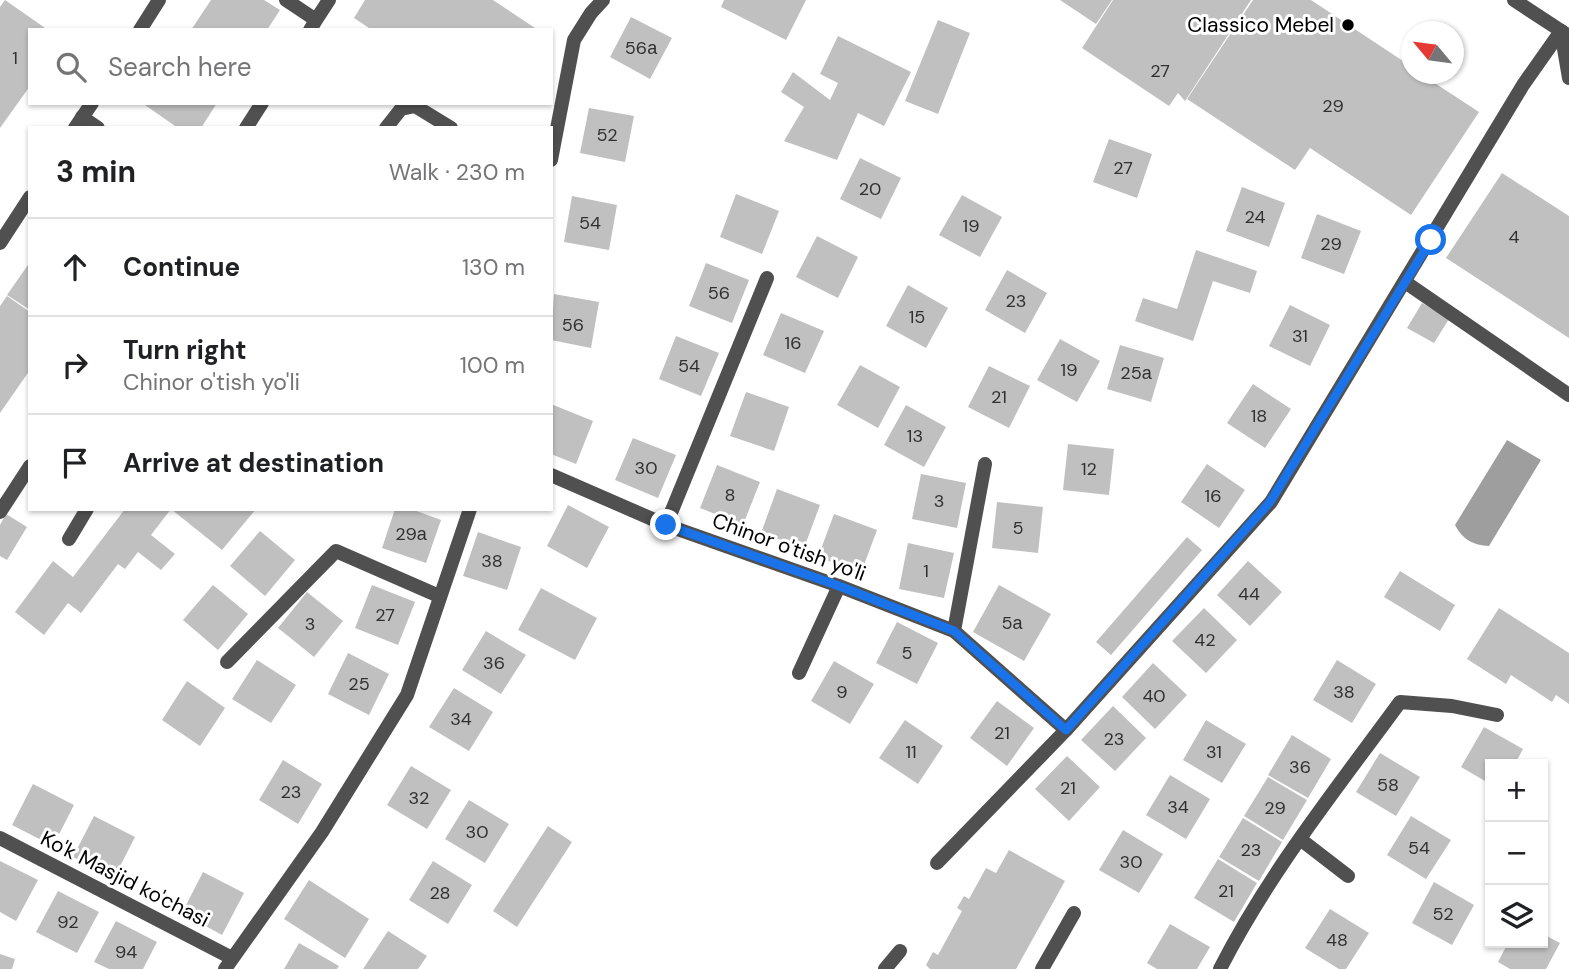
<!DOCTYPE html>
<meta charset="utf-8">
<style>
body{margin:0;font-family:"DM Sans",sans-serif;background:#f2f2f2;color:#202124}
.controls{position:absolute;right:21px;bottom:21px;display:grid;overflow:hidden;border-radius:0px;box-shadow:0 2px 5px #0004}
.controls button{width:63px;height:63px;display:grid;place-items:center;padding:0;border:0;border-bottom:2px solid #e0e0e0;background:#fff;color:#202124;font:35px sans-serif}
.compass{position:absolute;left:1401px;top:21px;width:63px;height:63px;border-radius:50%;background:#fff;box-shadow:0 2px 5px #0004;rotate:299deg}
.stop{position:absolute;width:21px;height:21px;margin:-16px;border:5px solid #1a73e8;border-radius:50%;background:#fff}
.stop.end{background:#1a73e8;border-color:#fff;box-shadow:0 2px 7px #0008}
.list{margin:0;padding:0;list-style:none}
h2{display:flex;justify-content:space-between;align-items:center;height:91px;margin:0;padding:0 28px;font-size:30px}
h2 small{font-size:23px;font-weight:400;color:#757577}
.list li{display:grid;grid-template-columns:46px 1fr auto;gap:21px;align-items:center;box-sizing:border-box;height:98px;padding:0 28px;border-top:2px solid #e0e0e0}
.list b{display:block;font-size:26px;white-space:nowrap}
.list p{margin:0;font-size:23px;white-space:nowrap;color:#757577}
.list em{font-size:23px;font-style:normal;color:#757577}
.icon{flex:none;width:38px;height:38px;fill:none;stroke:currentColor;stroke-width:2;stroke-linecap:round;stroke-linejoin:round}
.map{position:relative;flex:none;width:1569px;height:969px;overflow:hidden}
.search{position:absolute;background:#fff;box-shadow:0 2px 5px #0004;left:28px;top:28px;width:525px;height:77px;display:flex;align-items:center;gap:18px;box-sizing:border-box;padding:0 24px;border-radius:0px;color:#757577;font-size:26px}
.panel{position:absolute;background:#fff;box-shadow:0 2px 5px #0004;left:28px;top:126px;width:525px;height:385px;border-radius:0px}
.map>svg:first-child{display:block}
.water{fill:#9e9e9e}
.building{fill:#c0c0c0}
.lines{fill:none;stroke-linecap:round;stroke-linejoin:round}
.service{stroke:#505050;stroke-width:14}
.minor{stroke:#505050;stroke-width:14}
.tertiary{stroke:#505050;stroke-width:14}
.route{stroke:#1a73e8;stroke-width:9}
.poi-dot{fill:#000;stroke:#fff;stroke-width:2.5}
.labels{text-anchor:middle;stroke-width:6;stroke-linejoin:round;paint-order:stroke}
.number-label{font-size:18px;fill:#303030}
.poi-label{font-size:21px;fill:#000;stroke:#fff;text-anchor:end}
.street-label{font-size:21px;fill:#000;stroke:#fff}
</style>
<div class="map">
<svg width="1569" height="969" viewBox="0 0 1569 969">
<rect width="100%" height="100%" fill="#fff"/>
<path class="water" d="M1507,440L1541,460L1489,546C1473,545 1463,540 1455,525Z"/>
<path class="building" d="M5,0L48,30H30V86L0,128V7Z
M211,0H264L280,10L267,30H191Z
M365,0H493L538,30H372L354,18Z
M724,0H806L786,40L721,7Z
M1060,0H1112L1096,24Z
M1113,0H1251L1185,101L1178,93L1169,106L1082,48Z
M1253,0H1311L1412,67V74H1421L1479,112L1411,215L1310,148L1295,170L1187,99Z
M631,17L672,38L650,79L610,57Z
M938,20L970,33L938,114L905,101Z
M838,36L911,72L884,126L858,113L837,160L784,141L804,107L781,92L793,72L830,100L838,83L820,74Z
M142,103H217L201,128H178Z
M589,108L634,116L625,162L580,153Z
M1109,139L1152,154L1137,198L1093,182Z
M860,158L901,178L881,219L840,199Z
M1502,173L1569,216V338L1446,258Z
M1242,187L1285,203L1269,247L1226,231Z
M736,194L779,211L762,254L720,237Z
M962,195L1002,217L980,257L939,235Z
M572,196L617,205L609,250L564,242Z
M1317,214L1361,231L1344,274L1301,258Z
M817,236L858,257L838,298L796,277Z
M1196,250L1257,271L1250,293L1213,281L1193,341L1135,321L1143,298L1177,309Z
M30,262V310L7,295Z
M706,263L749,280L732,323L689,306Z
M1007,270L1047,293L1025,333L985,310Z
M908,285L948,308L926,348L886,326Z
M554,294L599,302L591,348L551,340Z
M7,296L30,312V370L0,413V306Z
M1422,303L1449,319L1434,343L1407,328Z
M1290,305L1330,325L1310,366L1269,346Z
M781,313L824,331L805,373L763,355Z
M676,336L719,353L701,396L659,379Z
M1060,339L1100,361L1077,402L1037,380Z
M1120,345L1164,358L1151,402L1107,389Z
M860,365L900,387L878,428L837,405Z
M989,366L1030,386L1009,428L968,407Z
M1253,384L1291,409L1265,448L1227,423Z
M746,392L789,407L774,451L730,436Z
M551,404L593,421L576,464L551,454Z
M906,405L946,427L924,467L884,445Z
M633,438L676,455L658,498L615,480Z
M1068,444L1114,449L1109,495L1063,490Z
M1207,464L1245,490L1219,528L1181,502Z
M717,465L760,482L743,525L700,508Z
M921,474L966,483L957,528L912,519Z
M777,489L820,505L804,548L761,533Z
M997,502L1043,507L1038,553L992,548Z
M568,505L609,527L587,568L547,546Z
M125,509H256L222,550L171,509L151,535L175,554L161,570L138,552L125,569L118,564L81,613L68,603L44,635L15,612L53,561L73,577Z
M395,509H411L441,520L426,563L382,548Z
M6,514L27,527L7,560L0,556V525Z
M834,514L877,530L861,573L818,557Z
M260,531L295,560L265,596L230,566Z
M478,532L521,547L507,590L463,576Z
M1187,537L1202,550L1111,655L1096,642Z
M908,543L954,553L944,598L899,589Z
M1248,561L1282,592L1250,626L1217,595Z
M1400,571L1455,605L1440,631L1384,597Z
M213,585L248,614L218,650L183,620Z
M372,585L415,602L398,645L355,628Z
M999,585L1051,614L1024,661L973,632Z
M541,588L597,618L575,660L518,630Z
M307,592L343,621L314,657L278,628Z
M1204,608L1237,640L1206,673L1172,641Z
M1499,608L1569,653V704L1556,695L1552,702L1511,675L1506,684L1467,659Z
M897,622L938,643L917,684L876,663Z
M486,631L526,655L501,694L462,670Z
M348,653L389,674L369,715L328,694Z
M257,660L296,685L271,723L232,699Z
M1337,660L1376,684L1352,723L1313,700Z
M834,661L874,684L850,724L811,701Z
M1153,663L1187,695L1155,729L1122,697Z
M187,681L225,708L200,746L162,720Z
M454,688L493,712L469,751L429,727Z
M997,701L1034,728L1007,766L970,738Z
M1113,706L1146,738L1115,771L1081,740Z
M905,720L943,746L918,784L879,758Z
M1206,720L1246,744L1222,783L1183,760Z
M1484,727L1523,749L1515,764H1490V784L1461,767Z
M1292,735L1331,759L1308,798L1268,775Z
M1380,753L1420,777L1396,816L1356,792Z
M1067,756L1100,787L1069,821L1035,789Z
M283,760L322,784L298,824L259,800Z
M411,766L451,790L427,829L387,805Z
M1170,775L1210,799L1186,839L1146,815Z
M1268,777L1307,800L1283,840L1244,816Z
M33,784L74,805L53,846L12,825Z
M469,800L509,824L485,863L445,839Z
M94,816L135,837L114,878L73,857Z
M1411,816L1451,840L1426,879L1387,855Z
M1243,818L1282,842L1259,881L1219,857Z
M548,826L572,842L517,927L493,911Z
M1123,830L1163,854L1139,893L1099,870Z
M1009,850L1065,881L1016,969H930L926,965L933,952L938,955L962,911L957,908L964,896L969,899L986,868L996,873Z
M1218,859L1257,883L1234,922L1194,898Z
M0,861L38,880L16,921L0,912Z
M433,861L472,885L448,924L409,900Z
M203,872L244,893L222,935L182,913Z
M309,880L369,919L345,958L284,919Z
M1434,882L1474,905L1452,945L1412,923Z
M58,891L99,912L77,953L36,932Z
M1330,909L1369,933L1346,969H1339L1305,948Z
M116,921L157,942L143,969H109L94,962Z
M1170,924L1210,947L1197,969H1157L1147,963Z
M388,931L427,956L418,969H363Z
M1543,934L1560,943L1546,969H1510L1498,962L1508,943H1543Z
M299,943L339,966L337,969H284Z
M0,954L15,959L12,969H0Z"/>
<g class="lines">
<path class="service" d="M286,0L316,20L310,30
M316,20L329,0
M1561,31L1569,78
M82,117L98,128
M246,128L262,103
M386,128L401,109L415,106L451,128
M1405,282L1569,395
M0,512L30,466
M666,525L767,278
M69,539L87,509
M954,631L985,464
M227,662L336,551L439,596
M799,673L839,586
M1300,839L1348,876
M1042,969L1074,913"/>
<path class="minor" d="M140,30L159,0
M75,128L92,103
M551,160L574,40L591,13L603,0
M0,243L30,197
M551,475L666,525L839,586L954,631L1066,730
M0,838L230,957
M937,863L1066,730L1271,502L1523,85L1561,31
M225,969L322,832L407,695L470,509
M885,969L900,951
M1220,969C1268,874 1337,788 1400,702L1452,706L1497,715"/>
<path class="tertiary" d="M1514,0L1569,36"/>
</g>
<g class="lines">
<path class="route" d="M666,525L839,586L954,631L1066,730L1270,502L1431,240"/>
</g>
<circle class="poi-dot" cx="1348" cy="25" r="7"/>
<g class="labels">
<g class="number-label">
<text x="641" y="54">56а</text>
<text x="15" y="64">1</text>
<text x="1160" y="77">27</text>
<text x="1333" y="112">29</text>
<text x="607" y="141">52</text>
<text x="1123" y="174">27</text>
<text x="870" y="195">20</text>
<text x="1255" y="223">24</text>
<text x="590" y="229">54</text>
<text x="971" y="232">19</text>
<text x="1514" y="243">4</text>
<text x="1331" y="250">29</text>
<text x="719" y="299">56</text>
<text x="1016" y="307">23</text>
<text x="917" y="323">15</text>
<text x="573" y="331">56</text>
<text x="1300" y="342">31</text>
<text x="793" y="349">16</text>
<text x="689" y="372">54</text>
<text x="1069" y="376">19</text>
<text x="1136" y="379">25а</text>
<text x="999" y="403">21</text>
<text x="1259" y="422">18</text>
<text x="915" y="442">13</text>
<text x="646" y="474">30</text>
<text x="1089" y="475">12</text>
<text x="730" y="501">8</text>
<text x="1213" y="502">16</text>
<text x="939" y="507">3</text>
<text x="1018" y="534">5</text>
<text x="411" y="540">29а</text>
<text x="492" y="567">38</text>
<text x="926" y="577">1</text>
<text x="1249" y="600">44</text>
<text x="385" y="621">27</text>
<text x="1012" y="629">5а</text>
<text x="310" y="630">3</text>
<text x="1205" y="646">42</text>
<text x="907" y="659">5</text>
<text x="494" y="669">36</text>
<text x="359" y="690">25</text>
<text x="842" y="698">9</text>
<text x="1344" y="698">38</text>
<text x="1154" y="702">40</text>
<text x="461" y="725">34</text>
<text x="1002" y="739">21</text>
<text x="1114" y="745">23</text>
<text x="911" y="758">11</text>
<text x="1214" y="758">31</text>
<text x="1300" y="773">36</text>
<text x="1388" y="791">58</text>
<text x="1068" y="794">21</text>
<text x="291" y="798">23</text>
<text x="419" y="804">32</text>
<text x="1178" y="813">34</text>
<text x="1275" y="814">29</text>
<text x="477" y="838">30</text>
<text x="1419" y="854">54</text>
<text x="1251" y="856">23</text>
<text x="1131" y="868">30</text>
<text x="1226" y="897">21</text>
<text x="440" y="899">28</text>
<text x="1443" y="920">52</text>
<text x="68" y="928">92</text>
<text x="1337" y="946">48</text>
<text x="126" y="958">94</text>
</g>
<g class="poi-label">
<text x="1334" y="32">Classico Mebel</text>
</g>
<g class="street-label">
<text transform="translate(789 547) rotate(20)" y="7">Chinor o'tish yo'li</text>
<text transform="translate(125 879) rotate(27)" y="7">Ko'k Masjid ko'chasi</text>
</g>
</g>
</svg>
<div class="controls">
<button>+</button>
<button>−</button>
<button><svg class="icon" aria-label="layers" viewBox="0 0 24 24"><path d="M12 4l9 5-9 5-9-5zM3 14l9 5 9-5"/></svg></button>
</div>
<svg class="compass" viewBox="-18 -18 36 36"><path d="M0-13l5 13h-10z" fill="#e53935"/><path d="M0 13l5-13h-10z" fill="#757577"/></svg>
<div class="stop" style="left:1431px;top:240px"></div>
<div class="stop end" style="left:666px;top:525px"></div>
<div class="search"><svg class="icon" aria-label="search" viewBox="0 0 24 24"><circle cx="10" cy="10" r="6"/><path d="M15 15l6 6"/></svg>Search here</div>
<section class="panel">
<h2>3 min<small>Walk · 230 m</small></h2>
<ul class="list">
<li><svg class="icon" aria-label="ahead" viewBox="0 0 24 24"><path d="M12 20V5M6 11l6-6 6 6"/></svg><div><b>Continue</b></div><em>130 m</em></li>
<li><svg class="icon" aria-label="right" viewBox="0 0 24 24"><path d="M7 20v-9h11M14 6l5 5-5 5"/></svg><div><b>Turn right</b><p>Chinor o'tish yo'li</p></div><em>100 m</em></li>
<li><svg class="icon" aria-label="arrive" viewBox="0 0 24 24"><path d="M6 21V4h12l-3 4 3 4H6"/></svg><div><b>Arrive at destination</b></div></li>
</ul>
</section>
</div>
